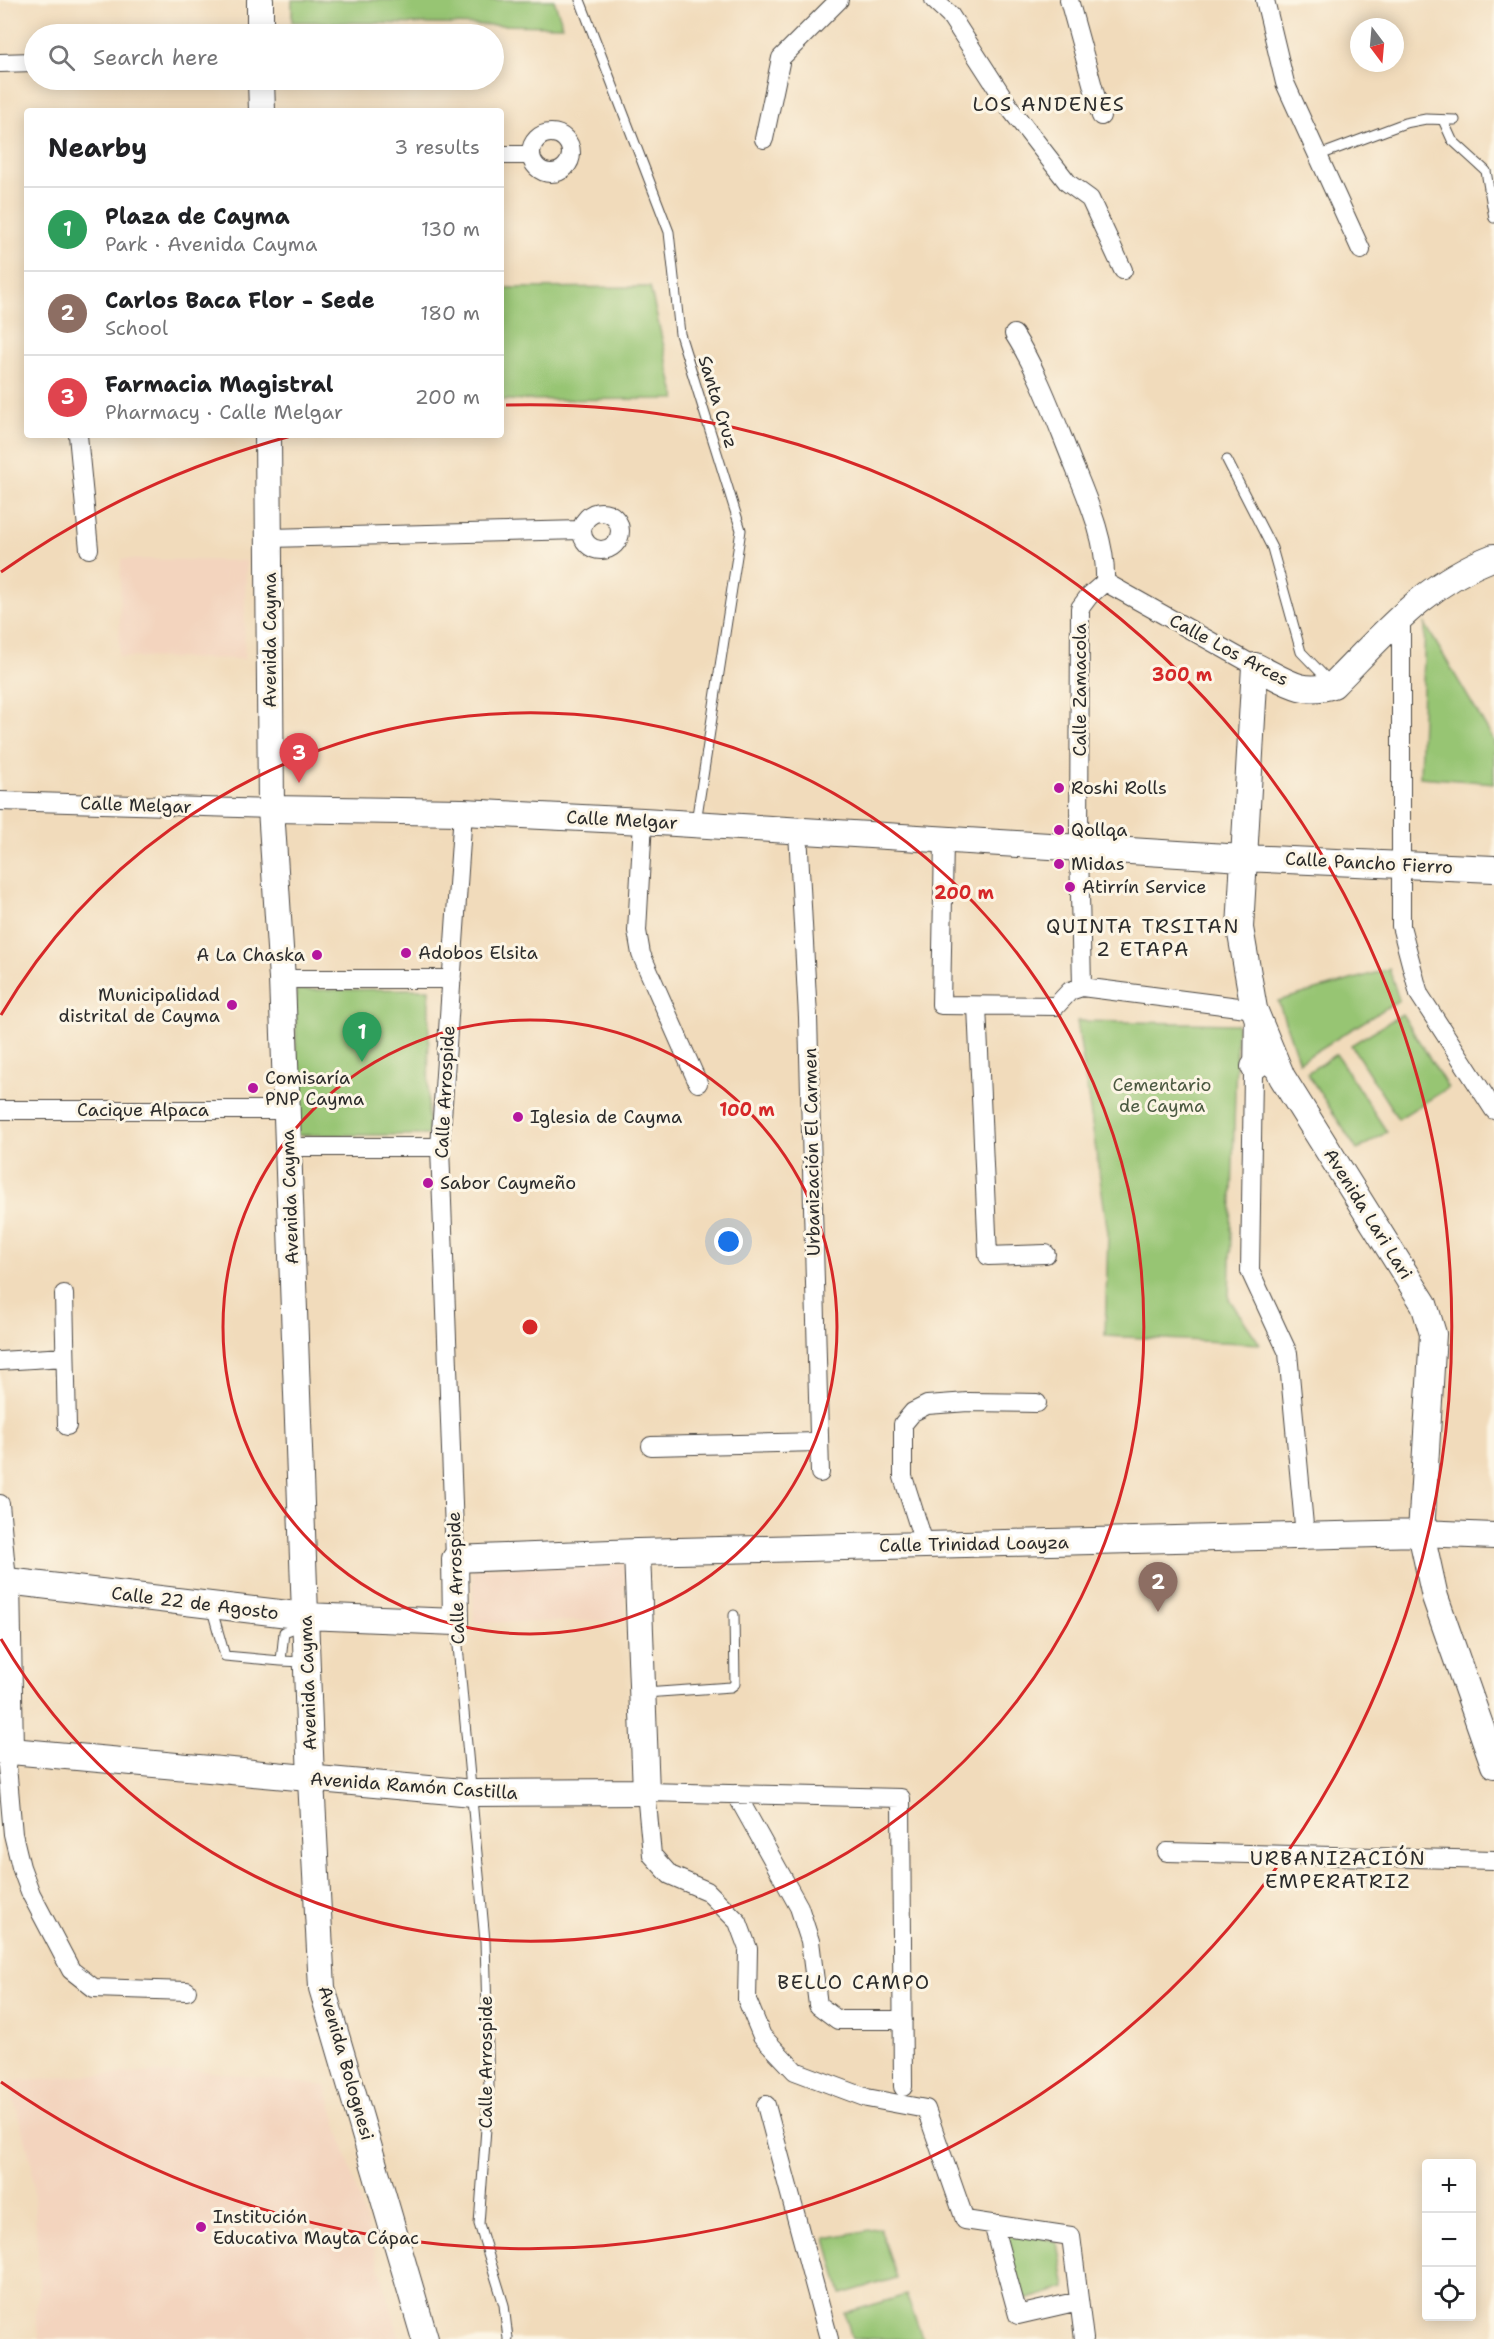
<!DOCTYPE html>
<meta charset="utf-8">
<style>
body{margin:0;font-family:"Shantell Sans",sans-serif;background:#f2f2f2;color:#202124}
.controls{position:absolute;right:18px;bottom:18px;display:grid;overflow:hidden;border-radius:6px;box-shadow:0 3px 15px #0003}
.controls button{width:54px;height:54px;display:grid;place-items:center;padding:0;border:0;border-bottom:2px solid #e0e0e0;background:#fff;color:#202124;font:30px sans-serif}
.compass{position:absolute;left:1350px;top:18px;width:54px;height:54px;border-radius:50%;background:#fff;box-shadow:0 3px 15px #0003;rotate:164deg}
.you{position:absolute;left:729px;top:1242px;width:21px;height:21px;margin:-15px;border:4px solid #fff;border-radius:50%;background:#1a73e8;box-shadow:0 0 0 9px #1a73e833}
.badge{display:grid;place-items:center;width:39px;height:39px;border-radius:50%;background:#0f766e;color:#fff;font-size:20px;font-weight:700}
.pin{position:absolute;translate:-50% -50px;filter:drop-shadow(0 2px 3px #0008)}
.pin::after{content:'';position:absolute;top:32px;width:21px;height:18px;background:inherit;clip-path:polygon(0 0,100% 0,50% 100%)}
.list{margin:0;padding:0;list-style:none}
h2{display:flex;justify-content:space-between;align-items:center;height:78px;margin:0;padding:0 24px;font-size:26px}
h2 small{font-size:20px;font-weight:400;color:#757577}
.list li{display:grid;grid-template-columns:39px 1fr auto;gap:18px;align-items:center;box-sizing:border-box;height:84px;padding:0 24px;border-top:2px solid #e0e0e0}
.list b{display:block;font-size:22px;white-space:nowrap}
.list p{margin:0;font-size:20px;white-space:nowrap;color:#757577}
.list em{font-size:20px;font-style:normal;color:#757577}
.icon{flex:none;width:33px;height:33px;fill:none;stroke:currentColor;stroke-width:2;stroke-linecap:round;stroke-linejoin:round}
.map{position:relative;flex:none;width:1494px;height:2339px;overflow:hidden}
.search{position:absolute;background:#fff;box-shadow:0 3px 15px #0003;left:24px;top:24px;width:480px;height:66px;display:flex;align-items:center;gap:15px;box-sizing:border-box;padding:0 21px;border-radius:33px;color:#757577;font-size:22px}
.panel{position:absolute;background:#fff;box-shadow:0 3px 15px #0003;left:24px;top:108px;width:480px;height:330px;border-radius:6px}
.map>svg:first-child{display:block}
.built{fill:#f3d4be}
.green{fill:#97c573;stroke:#61784f;stroke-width:1.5}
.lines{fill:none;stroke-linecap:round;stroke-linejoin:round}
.lane-casing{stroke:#494541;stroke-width:11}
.street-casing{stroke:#494541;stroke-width:20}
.secondary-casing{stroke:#494541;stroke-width:28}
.lane{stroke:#fff;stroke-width:9}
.street{stroke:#fff;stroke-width:18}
.secondary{stroke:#fff;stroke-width:26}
.ring{fill:none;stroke:#d62828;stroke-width:3}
.poi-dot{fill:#b5179e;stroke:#fcf5e5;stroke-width:2}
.labels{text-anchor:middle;stroke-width:6;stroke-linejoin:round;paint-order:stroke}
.street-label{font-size:18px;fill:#2b2b2b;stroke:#fcf5e5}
.poi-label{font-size:18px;fill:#2b2b2b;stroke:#fcf5e5;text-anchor:start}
.park-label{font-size:18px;fill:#4b5941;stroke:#fcf5e5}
.neighbourhood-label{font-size:20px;letter-spacing:1.5px;fill:#2b2b2b;stroke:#fcf5e5}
.centre{fill:#d62828;stroke:#fcf5e5;stroke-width:3}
.ring-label{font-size:18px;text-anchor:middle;font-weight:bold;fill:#d62828;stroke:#fcf5e5;stroke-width:6;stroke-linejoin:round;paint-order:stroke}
</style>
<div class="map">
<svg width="1494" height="2339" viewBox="0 0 1494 2339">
<rect width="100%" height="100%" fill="#fcf5e5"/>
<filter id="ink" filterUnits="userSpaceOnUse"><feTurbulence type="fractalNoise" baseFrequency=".0167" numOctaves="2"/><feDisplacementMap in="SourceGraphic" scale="12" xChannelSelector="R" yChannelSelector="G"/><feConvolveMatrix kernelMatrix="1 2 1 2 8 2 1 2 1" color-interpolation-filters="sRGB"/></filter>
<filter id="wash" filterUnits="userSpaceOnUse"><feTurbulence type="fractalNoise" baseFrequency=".008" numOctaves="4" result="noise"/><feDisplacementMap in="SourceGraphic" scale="24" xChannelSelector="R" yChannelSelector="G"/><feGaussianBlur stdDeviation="1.35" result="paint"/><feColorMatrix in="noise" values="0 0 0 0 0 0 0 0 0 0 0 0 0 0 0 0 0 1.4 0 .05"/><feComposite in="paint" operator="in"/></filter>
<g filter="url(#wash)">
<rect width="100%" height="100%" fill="#f1dbbb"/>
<path class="built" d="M121,559L246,561L244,659L119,657Z
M625,1563V1620L474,1623L472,1567Z
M195,2070L326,2086L400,2338L40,2339L35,2314L40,2288L32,2166L9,2081L145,2072L170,2074Z"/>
<path class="green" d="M292,0H554L563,26L292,22Z
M650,287L676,399L501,400V288Z
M1425,624L1494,741V783L1420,777Z
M1389,969L1399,1000L1299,1062L1278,1001Z
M429,989L428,1135H296V990Z
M1402,1014L1448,1088L1398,1119L1351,1045Z
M1077,1021L1237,1024L1229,1299L1260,1344L1105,1336L1108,1233Z
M1336,1054L1387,1132L1357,1150L1307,1073Z
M880,2228L897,2278L841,2294L826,2238Z
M1017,2229L1058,2243L1066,2288L1025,2300L1002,2244Z
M906,2295L923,2339H852L845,2313Z"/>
</g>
<g filter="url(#ink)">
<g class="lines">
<g class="lane-casing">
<path id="lane" d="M580,0L669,232L680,334L741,530L696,822
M1443,120L1452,140L1486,171L1494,218
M1317,156L1405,123L1426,119L1455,120
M1227,460L1272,548L1301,652L1331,683
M214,1617L225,1656L281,1661
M456,1624L485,1941L489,2087L479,2224L504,2305L508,2339
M303,1625L284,1632L281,1661L305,1662
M645,1693L731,1687L735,1684L734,1615"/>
</g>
<g class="street-casing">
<path id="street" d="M934,0L950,15L1012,111L1068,183L1090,199L1123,270
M1069,0L1101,116
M1265,0L1285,83L1361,250
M0,63L34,62
M531 153a20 20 0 1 1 40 0a20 20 0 1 1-40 0Z
M764,139L781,58L839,0
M501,155H530
M1014,334C1037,370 1052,411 1068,451C1084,492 1107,538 1105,582
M78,435L89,549
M582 531a19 19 0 1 1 38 0a19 19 0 1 1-38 0Z
M270,538L582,530
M1105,582L1255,666
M1401,617V926L1419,994L1494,1110
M0,801L271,809
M643,821L637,931L641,954L698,1083
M798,832L808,1017L820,1473
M944,840L941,1005L1056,1006L1070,991L1082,987L1254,1009L1250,1271L1288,1353L1305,1536
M282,979H452
M1082,987L1079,848L1080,608L1089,596L1105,582
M977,1006L988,1256L1046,1254
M0,1110H287
M288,1147H440
M64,1294L67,1426
M0,1361L65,1357
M651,1446L819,1442
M0,1504L7,1581
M925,1546L903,1477V1424L913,1412L927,1405L968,1402L1037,1403
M455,1559L440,1147L463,812
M10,1750L7,1766L13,1834L21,1867L31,1894L71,1970L94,1988L187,1991
M736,1794L799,1907L810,1941L818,2005L838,2020H903
M1167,1852L1494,1860
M903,2087L901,1798L646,1792L652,1855L670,1875L707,1891L738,1922L748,1949L747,2000L762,2036L795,2071L867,2098L926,2109L965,2220L1071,2236L1084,2339
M766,2105L829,2339
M993,2224L1018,2315L1079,2301"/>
</g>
<g class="secondary-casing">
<path id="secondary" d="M260,0V34
M261,80L262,111
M268,435L271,809L282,979L311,1780L322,1988L425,2339
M1494,557C1424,584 1385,633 1333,685C1301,696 1284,680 1255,666L1240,928L1254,1009L1282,1077L1424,1304L1433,1334L1421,1533L1435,1597L1494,1765
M271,809L463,812L643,821L1243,858L1494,869
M1254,1067L1263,1060H1269L1278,1068
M0,1750L473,1793L646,1792L637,1552
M10,1750L7,1581L305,1616L456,1622L455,1559L637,1552L1421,1533L1494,1536"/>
</g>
<use href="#lane" class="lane"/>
<use href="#street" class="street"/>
<use href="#secondary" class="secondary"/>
</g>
</g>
<g class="ring">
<circle cx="530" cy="1327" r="307"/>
<path d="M1 1015A614 614 0 1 1 1 1639"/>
<path d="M1 572A922 922 0 0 1 291 436M506 405A922 922 0 1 1 1 2082"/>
</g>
<g class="poi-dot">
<circle cx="1059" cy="788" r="6"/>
<circle cx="1059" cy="830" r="6"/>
<circle cx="1059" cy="864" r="6"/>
<circle cx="1070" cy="887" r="6"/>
<circle cx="406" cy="953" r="6"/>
<circle cx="317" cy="955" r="6"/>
<circle cx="232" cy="1005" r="6"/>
<circle cx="253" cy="1088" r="6"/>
<circle cx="518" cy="1117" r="6"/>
<circle cx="428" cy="1183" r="6"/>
<circle cx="201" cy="2227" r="6"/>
</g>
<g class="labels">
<g class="street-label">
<text transform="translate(718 402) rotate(73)" y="6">Santa Cruz</text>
<text transform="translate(270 640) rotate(-90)" y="6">Avenida Cayma</text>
<text transform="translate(1229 650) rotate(28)" y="6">Calle Los Arces</text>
<text transform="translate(1080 690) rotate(-90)" y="6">Calle Zamacola</text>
<text transform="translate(136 805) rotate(2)" y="6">Calle Melgar</text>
<text transform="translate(622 820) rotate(3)" y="6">Calle Melgar</text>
<text transform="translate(1369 863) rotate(3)" y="6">Calle Pancho Fierro</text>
<text transform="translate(445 1092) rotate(-87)" y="6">Calle Arrospide</text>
<text x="143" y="1116">Cacique Alpaca</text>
<text transform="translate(812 1152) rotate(-91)" y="6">Urbanización El Carmen</text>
<text transform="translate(290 1197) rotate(-92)" y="6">Avenida Cayma</text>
<text transform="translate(1368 1214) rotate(58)" y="6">Avenida Lari Lari</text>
<text transform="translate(974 1544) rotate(-1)" y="6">Calle Trinidad Loayza</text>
<text transform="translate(456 1578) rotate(-92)" y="6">Calle Arrospide</text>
<text transform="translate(195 1603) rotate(7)" y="6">Calle 22 de Agosto</text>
<text transform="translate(308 1683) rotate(-92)" y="6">Avenida Cayma</text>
<text transform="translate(414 1786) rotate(4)" y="6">Avenida Ramón Castilla</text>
<text transform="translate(486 2062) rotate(-90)" y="6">Calle Arrospide</text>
<text transform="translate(346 2063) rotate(74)" y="6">Avenida Bolognesi</text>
</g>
<g class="poi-label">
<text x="1071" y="794">Roshi Rolls</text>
<text x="1071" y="836">Qollqa</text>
<text x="1071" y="870">Midas</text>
<text x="1082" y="893">Atirrín Service</text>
<text x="418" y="959">Adobos Elsita</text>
<text x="305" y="961" text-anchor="end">A La Chaska</text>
<text x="220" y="1001" text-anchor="end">Municipalidad<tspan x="220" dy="21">distrital de Cayma</tspan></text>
<text x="265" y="1084">Comisaría<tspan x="265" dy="21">PNP Cayma</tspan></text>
<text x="530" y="1123">Iglesia de Cayma</text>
<text x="440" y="1189">Sabor Caymeño</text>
<text x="213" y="2223">Institución<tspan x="213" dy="21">Educativa Mayta Cápac</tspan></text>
</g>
<g class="park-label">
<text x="1162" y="1091">Cementario<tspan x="1162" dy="21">de Cayma</tspan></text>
</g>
<g class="neighbourhood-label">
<text x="1049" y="111">LOS ANDENES</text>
<text x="1143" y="933">QUINTA TRSITAN<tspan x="1143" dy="23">2 ETAPA</tspan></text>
<text x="1338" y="1865">URBANIZACIÓN<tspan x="1338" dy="23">EMPERATRIZ</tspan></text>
<text x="854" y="1989">BELLO CAMPO</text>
</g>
</g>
<circle cx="530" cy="1327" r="9" class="centre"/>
<g class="ring-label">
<text x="1182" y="681">300 m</text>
<text x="964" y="899">200 m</text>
<text x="747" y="1116">100 m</text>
</g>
</svg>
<div class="controls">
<button>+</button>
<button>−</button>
<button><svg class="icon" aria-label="locate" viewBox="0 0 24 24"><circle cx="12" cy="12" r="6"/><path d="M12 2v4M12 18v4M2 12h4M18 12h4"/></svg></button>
</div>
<svg class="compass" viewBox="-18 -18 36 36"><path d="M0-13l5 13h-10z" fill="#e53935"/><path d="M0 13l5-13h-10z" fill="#757577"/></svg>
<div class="you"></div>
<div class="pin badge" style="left:362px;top:1062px;background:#2e9e5b">1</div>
<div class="pin badge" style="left:1158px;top:1612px;background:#8d6e63">2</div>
<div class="pin badge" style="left:299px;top:783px;background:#e0444e">3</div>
<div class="search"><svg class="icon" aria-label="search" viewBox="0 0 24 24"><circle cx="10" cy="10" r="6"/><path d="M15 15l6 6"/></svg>Search here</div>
<section class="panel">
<h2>Nearby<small>3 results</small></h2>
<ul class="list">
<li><span class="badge" style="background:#2e9e5b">1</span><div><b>Plaza de Cayma</b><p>Park · Avenida Cayma</p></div><em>130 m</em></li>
<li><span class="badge" style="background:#8d6e63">2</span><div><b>Carlos Baca Flor - Sede</b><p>School</p></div><em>180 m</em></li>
<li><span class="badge" style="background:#e0444e">3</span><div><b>Farmacia Magistral</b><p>Pharmacy · Calle Melgar</p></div><em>200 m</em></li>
</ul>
</section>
</div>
